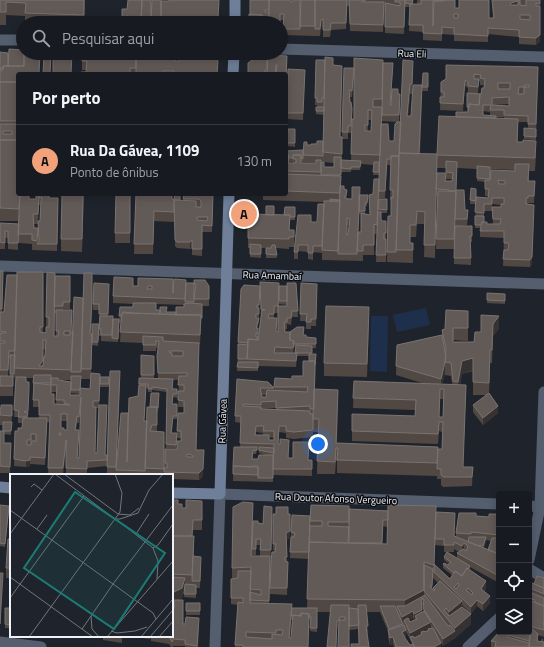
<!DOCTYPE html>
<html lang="pt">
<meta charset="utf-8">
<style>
body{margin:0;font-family:"Titillium Web",sans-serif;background:#24282e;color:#f1f3f6}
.controls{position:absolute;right:12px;bottom:12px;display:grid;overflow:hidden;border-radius:4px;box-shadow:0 2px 10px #0003}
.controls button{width:36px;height:36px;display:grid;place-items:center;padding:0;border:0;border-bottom:1px solid #36393f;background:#171b21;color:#f1f3f6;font:20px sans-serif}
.you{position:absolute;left:318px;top:444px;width:14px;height:14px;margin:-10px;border:3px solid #fff;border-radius:50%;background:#1a73e8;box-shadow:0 0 0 6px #1a73e833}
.badge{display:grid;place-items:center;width:26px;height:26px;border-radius:50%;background:#f1a27b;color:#111;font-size:13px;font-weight:700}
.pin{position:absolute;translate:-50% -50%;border:2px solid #fff;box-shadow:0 1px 4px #0006}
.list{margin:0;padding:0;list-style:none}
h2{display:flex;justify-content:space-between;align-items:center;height:52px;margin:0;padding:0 16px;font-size:17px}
h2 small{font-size:13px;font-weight:400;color:#9ea1a5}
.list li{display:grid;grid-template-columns:26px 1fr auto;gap:12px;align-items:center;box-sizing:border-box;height:72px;padding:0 16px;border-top:1px solid #36393f}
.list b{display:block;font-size:15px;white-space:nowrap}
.list p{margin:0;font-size:13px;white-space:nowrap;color:#9ea1a5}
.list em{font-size:13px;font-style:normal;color:#9ea1a5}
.icon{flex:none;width:22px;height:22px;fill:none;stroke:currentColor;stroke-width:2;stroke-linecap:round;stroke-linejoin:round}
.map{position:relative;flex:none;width:544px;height:647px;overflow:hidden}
.search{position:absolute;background:#171b21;box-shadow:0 2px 10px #0003;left:16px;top:16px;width:272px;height:44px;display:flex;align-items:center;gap:10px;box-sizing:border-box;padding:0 14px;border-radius:22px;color:#9ea1a5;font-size:15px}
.panel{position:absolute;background:#171b21;box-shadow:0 2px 10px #0003;left:16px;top:72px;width:272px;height:124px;border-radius:4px}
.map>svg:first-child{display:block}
.grass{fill:#1e2f4b}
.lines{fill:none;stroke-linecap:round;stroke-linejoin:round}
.minor{stroke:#545e6e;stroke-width:11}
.tertiary{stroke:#545e6e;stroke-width:11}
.secondary{stroke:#6f7f99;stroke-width:11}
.wall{fill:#514844;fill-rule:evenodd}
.shaded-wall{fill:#363232}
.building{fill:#625a57;stroke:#787270;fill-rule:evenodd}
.labels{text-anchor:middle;stroke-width:3;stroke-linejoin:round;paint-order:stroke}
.street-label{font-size:10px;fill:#eef1f7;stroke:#0b0d11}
.inset-road{fill:none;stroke:#72767d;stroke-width:1}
.view{fill:#1a7c75;fill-opacity:0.15;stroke:#1a7c75;stroke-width:2}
.inset-edge{fill:none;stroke:#eef1f7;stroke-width:2}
</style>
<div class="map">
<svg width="544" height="647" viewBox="0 0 544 647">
<rect width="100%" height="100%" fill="#1f242c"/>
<path class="grass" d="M426,308L430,325L397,332L393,315Z
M371,316H388L387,372L370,371Z"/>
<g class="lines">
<path class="minor" d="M0,40H23
M281,49L544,57
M220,494L499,504
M529,506L544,507
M529,569L544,578"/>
<path class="tertiary" d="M0,266L544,284
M529,560L540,507L544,392
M0,642L41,647
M215,647L220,494
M468,647L499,618"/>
<path class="secondary" d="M235,23V0
M233,74L234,53
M0,487L11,488
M172,493L220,494L229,194"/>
</g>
<path class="wall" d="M0,0H85L84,23H25V16L6,15V25H0Z
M151,0V23H122V9H127Z
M219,0V23H151L162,1Z
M250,0H291L290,2H292L301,0H413V4H417V0H455V8L489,18H493L492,0H540V41L536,45L519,44V37L488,34V42L454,41V35L442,34V41L423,40V32L409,31L410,7H405V5L404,34L385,33V3H384L383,32L350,31L349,6H347L346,29L331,30L330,37H323V26L321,27L320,36H315L283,35L284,20H280V23ZM434,1L433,26V7Z
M0,52L18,74V194L29,199H36V195L49,198H58L57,251L32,250V244L18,243V239V250L8,249V238H5V249H0V223L19,224V221H0ZM39,205H41L40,221H38ZM34,224H38L39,241L38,243V228H34Z
M82,53L131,58L175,61H218L217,74H81L86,72V70H82Z
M268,55L287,56L286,89V74H248V63L255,58H267Z
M316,60L333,65L340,137H342V160L351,161L352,119H354L383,63L393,70L390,105H391L398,94H400L399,122H401L413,70L412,94H410L408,116H411L422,95L420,154H437L456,117L468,112L469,111H467L468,88L465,86L463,111L440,110L441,82L446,79V65L538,67L536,140L524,139V128L528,129V122H518V142L536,154L535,171H529V181H535L534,203H528L532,264L530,267L503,266L504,238L480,237V228H475L476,204H470L471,188L476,197L488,198V196H485V182L477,181V169L457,168L456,190L468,217L467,225L461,226H472V242H471V265L454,264V249H436L438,196H436L435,258L424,257L425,224H417L416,237H410V243H413V263L387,262L388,216H391V200H390L391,165H387L385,198H379V199H387V213H381V219L382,221H386V262H376L377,234H374V255H363V261L322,260V253L313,252V260L308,259V252L298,251V259H294V252L311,222H317L324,204V202L263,200V194H286V151L303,150L307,145H311L323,141L324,115L316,114V107H317V105H315ZM479,81H480V85H484V88L481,94L478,93ZM509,104V106L492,105ZM483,111L490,112V116L483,115ZM496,117H504V119L496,118ZM368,120H372L371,131H368ZM381,121L397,122L394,141H389L381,124ZM289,162H293V163H289ZM301,162H316V163H301ZM324,162L334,163V167H324ZM361,164L374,165L373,175H379V179L373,194L369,195L370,215L365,214V206H367L368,195H360L352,199L347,198L344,189L341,186V172H351V170H360ZM437,168H446V173H437ZM490,169L515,170V171L490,180ZM446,179H452V181H446ZM492,204L501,205V207H492ZM484,211H492L493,224H487L484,222ZM359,214H361V232H358ZM347,225L350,226L348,234L347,235Z
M344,68H354L352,97H349L350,102H351V133H348V139H342Z
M288,69L305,70L303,120L287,119Z
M423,73H428V91H422Z
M288,129H295V147L287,146Z
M84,194L82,252L61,251V239Z
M130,194V243H115V233Z
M136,194H180V200H183L184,194H213L212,232H202V256L192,255V247L190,249L177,248L175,246V196H172V199H174V222L154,221L153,254H134Z
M295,207V220H290V230H294V247H289V249L276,248L277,258H266V248H269H261V258L250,257V248H248V214L284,215Z
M0,271L3,281L2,312H4L17,275L43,272V333H46L47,272L55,276H70V309H63V310L72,332H73L92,312L91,334H92L99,324L98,346L92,345L91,373L100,377L120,381L116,463L127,456L138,396L139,378H141V355L154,356V378L158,379L157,356L158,348H156V351H143V343L120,342L121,323H119L120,307H133V304L113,303V296L133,286H138V278L173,290L186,283L209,286V306H202L200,344H199L196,450L203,476L199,480L172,479V475H107V466L87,468V475H66V449L63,475H48L50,422H47L45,465L30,464V466L26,467L14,466L15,431H18L22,428L23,423H18V417H14L16,378L13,377V396H0ZM156,304L184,305V307L176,312H166L156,310ZM54,307V313H56V336H54ZM43,349L46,350L45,356L43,366ZM9,358H10V376H8ZM26,378H33V407H39V418H28ZM71,378V393L80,394V395H71L58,380H71ZM81,379H90V389L81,388ZM173,380H179L178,407H184V413H178L177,438H181V441L177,449H165L164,472V432L157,431V412H158L159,393L150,407L147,421H144L146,388H148V392H152V390L167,392L166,448H176L177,433H172L173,419H177V413L172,404L173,397L177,398V389H173ZM100,387H109L107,455H105L99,405ZM51,392H57L56,404H54L51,394ZM81,407L79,458H78L76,430L77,423H79ZM96,408H99L97,453H95ZM61,421H67V430H64L61,428Z
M260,282L279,283V287L287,286V283H296L298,317H292L291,325L287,324V329H285V332H290L297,327H304L303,335H306V337L316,338V348H312V354H316L315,389L338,390L337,443L438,447V450V449H442V432L439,431L438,444L352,441V414L415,416V410L353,408L354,381L422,383L396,375L397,345L442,335V330L445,329L446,310L468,311V341L453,340V342H474L475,332H481V315L499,316V329L493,336L492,363H490L489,394L498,406V413L483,425L473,412V405L486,395H473V371L462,374L460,385H466L463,467H473L472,486L443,487L441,485V479H437V476L337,473V461H336L335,474H317L318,432H313V437L294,439L286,438V433L279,432L278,444H280V439L289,440L288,458H293V442H309L308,460H312V476L273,475V482L233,481L234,447H240L241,423L235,422L237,379L268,382L274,388V390L275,378L292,379V376H303V361H309V356H297L296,367L258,366V371H237L241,289L244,285L260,286ZM260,289L261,316L258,340V337H256H258V328H257L259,322V318H256V317H259V308H257H259ZM279,304L287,305V306H279ZM274,313H278V332H276L277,318H274ZM294,347H296L295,353H293ZM445,373V375L451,376L452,384H442ZM262,395H266V397H262ZM440,399H443V417H439ZM276,408V410L261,409ZM256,432L263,433V435H256ZM269,437L274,438V440H269ZM257,450L259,451V453L266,455H259L258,459H252L253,454H256Z
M301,283L317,284L316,326H311V329H306V321H300Z
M109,284L108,316L113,320L119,319L118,342L101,341V336H99L100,320H99V310H93V304Z
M487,293L505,294V304L487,303Z
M369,320L367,377L324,376V363Z
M0,408L12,415L11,435L4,434V443H11L10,473H0V431H3V425H0Z
M172,500L178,504L182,508H186L202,501V530H193L192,536L194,549V556L201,557L200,588H196V598L184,597L185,588L182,598L178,600L183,624H199L198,647H185V646H173V647H171L169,644L151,641V636H172L174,601L172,602Z
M0,505L9,510L5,547L0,546Z
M349,509L436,512L455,536L456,537V533L476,516L489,517L499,514V583L470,567V570L486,588L484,592L490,603L483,611L477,606L471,614L462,605V607L471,624L455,638L443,646L438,637L441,647H394L393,644L390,645L388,637V631L380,612H366L368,633H367L359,644L358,629L349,630L339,627L337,628L330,612H317V632L310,631L311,620H309L308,647H235L238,605L231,604V579L238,578H232V568L253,521L258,523L263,524L272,513L269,604L292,608H307L309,559L290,558L291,532L310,516ZM383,526L387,527V544L382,543ZM486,540L491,541L488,550L484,548ZM435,544V545L444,546V552H454V549L459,552L457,553V558L444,557V560L449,564L448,565L443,564V568L452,575L450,579L434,564ZM256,545H260V556H252V551V555H256ZM433,578L438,583L433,588V591L432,590ZM422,605L424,606L423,612H422ZM413,618L414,620L410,622L409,620ZM291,619V620H292L291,638H290ZM406,632L410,639L412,644L410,645L404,638L406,637ZM421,634V635L414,638V637Z
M273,514H288L290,521V538L287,539V561L288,568L287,595L270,594L271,561L275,551L273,550Z
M11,528V578H6V568L11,539Z
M544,578V637L538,635V641L541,642V640L543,638L544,647H491V641L499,632L530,634V633L527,632H529V593L530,592V588L534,584Z
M186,603H200V615H186Z
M11,608V628H5V624Z
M71,636H82V637Z
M103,636H122V643L103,640Z
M127,636H151L150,639Z"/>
<path class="shaded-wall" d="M219,0V23H213V22Z
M518,1V8L511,9V3Z
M540,6V41L536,45V38Z
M323,19V26L321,27L320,36L321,20Z
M393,63V70L390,112V105Z
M354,68V75L352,97V91Z
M410,84V94L407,126V116Z
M422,85V95L419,166V156Z
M437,155V168L435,258V245Z
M534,211L532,264L530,267V260Z
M192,240V247L190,249V242Z
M92,302V312L90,343V334Z
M369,307V320L367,377V364Z
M499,316V329L493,336L492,363L493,324Z
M43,340V370V369H39Z
M473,358V370L462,374L458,394V382L462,361Z
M445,363V373L441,389V379Z
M120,371V381L116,470Z
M338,390V402L336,448Z
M81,397V404L79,423V417Z
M498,406V413L483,425V418Z
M66,440V446L63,475V468Z
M204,450L203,476L199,480V473Z
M30,460V466L26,467V461Z
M290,514V538L286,539V533Z
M464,543V550L462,553V546Z
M424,562V603V599H421L405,613V600Z
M433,569V578L432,596V586Z
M185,578V587L182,598L172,602V593Z
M486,581V588L481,596V589Z
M490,596V603L483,611V604Z
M477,600V606L471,614V607Z
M462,601V611L449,622V612Z
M422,610V616H415V620L414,621V614Z
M413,611V618L405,622L404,620L403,621L402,623V617Z
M471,614V624L455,638L443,646V639L455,631V628Z
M339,620V627L337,628V621Z
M431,622V629H428V630L422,633L421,632V634L411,639L410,637V639V633Z
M403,624V631L389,635V629Z
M406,630V637L402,638V632Z
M393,637V644L390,645V638Z
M441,643V647H434Z"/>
<path class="building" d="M0,0H84V15L25,13L26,3L6,2V12H0Z
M128,0H142L141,23H128V16H127V22H122V9H127Z
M142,0H151V20H141Z
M152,0H161V23H151Z
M169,0H219L218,18L213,22L161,21V1H169Z
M250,0H269V10H265V12H269V17H262V15L250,14Z
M269,0H290V1L292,2V0H300V29H283L284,14H280V23H249V14L262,15V17H269Z
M301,0H315V26H300Z
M315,0H347L346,23H331L330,30H323V19L321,20L320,29H315Z
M349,0H366H363L362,2H384L383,25L350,24Z
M395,0H405L404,27H385V3L400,6V2H395Z
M405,0H413L412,4L405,3Z
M421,0H433V26L434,1L455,0V8H459V0H489V18H494L492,0H520V5L526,6V0H540V4L536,3V6H540V35L536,38L519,37V30L488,28V36L454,34V28L442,27V34L423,33V25H409L410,4H421ZM518,1V5H510L511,3ZM454,14H458V18H454ZM520,15H530V20L520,19Z
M434,0H443V1H434Z
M9,49L23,50V53H24V66H8Z
M0,52L8,53V66H3V69L0,68Z
M24,53H40L39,74H18V82H0V68H1V71L3,70V66H24Z
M44,53H51L50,74H43Z
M53,53H72L71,74H53Z
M82,53H131L130,58H136V68H130V74H81V72H86L87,61H82Z
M136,54L175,55V61H179V55L213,56L218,61L217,74H174V71H163V74H136Z
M268,55L287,56L286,79V74H276L277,65H276L275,74H267Z
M325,57L333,58V65L342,66L340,137H342V154L323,152Z
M255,58H267V70H265V72H267V74H248V63Z
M354,58L383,60L382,99H373V107H382L380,155L351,154L352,119H354ZM368,110H372L371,131H365V125H368Z
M316,60H325L324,98H322V102H317V98H315Z
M403,60L413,61L412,84H410L407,116H411L413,85H422L419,154L399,153Z
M383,63H393L390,105H391L392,89H398V94H400L399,115H382Z
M446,65L538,67L536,124H528V116L504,115V110H490L491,105H483V115L496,116V118L456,117V112H468L469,104L479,105L480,94H481L482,88H484L485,79L480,78L481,75L474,74V79H479L478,87L468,86V82L465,80L463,104L440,103V97H444V92H441V82L446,79ZM498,83H510V89H498ZM525,85H529V87H524V94H518L519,87H525ZM509,97V106L492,105V98Z
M344,68H354L352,91L349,90L350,102H351L352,109L351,126H348V132H342Z
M288,69L305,70L303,113H287Z
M423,73H428V87H422Z
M0,82H18V121H0Z
M467,93L480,94L479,105L469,104V108L467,107Z
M316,107H324V111H316Z
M439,116L518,119L517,142H523V140L536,141L535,158L437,155L435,245H424L425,212L417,211L416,225H410V243H413V250H396L399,153L437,154Z
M397,122H401L399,156H391V159H387L385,191H379V179L381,124H388L389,141H394L395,124Z
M0,124H18V140H0ZM3,131H12V134H3Z
M524,128L536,129V137L524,136Z
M288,129H295V143H287Z
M0,140H18V194H20L19,209L0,208Z
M317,141H323V156L303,155L304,142H307V145H311V144H317Z
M303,150V159L301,158V155H293V158H288L289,155H286V151Z
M286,155H289L288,163H296V159H293V155H301V163H316V160H321V172L286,171Z
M391,156H399L396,252H387L388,216H391V197L393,198V190H390Z
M334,157H341V175H321V163L324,162V167H334Z
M341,160L361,161L360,167H351V169L341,168Z
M446,161L457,162L456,190H464L465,210H468L467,219H455L456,191H449V190L436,189L437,173H446L445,181H452L453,173L446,172Z
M374,162H379V172H373Z
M515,164H529L528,181H535L534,196H528V198H526V204L534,205L532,257L530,260L503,259L504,250H508L509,243H504V231H480L482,222H487V224H500L501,219H493L492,207H501V204H504V198H492V204H484V213L475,212L476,197L488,198L489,189H485V180H490L491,170L515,171ZM498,180L505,181V184H499Z
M477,166L490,167V179L477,178Z
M286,174L341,176L340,193L286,191Z
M374,179H379L377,225L374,224V245H363V251H357L358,232H361V213L370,215L369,195L373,194Z
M340,186H344V189L347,190L346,196L344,197L347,199H352V187H360L357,254H338ZM347,218L350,219L348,234L347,235Z
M471,188L476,189V201L470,200Z
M438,191H456L454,239H436Z
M20,194H29V199H36V195H39L38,214H33L34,228H38L37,241L32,240V234H18Z
M39,194H49V198H58L57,244H37L39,241L38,221H40L41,201L42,198H39Z
M62,194H83L82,239H61Z
M116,194H130V233H115Z
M136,194H172V199H174V212L154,211L153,244H134Z
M175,194H180V200H174Z
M184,194H213L212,226L202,225V249H192V240L190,242H177L175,240L174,200L196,201V207H201V201L199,199H183ZM197,217H208L207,221L197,220Z
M359,195H368L367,203H365V211H359Z
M330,199L340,200V201H330Z
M379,199H387V210L378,209Z
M324,201H340L338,251L322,250Z
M318,204H324L322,246H313V253H308V245H298V252H294L298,215H311V222H317Z
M266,206H274V215H266Z
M285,207H295V217H290V215H284Z
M378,212H381V219L382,221H386V233H384V239H386V255H376Z
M248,214L290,215L289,230H294V237H289V239L248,238Z
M475,216H484V222H482L481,225H475Z
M0,223L19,224L18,243H8V231H5V243L0,242Z
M455,226H472V236H470L471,258H454Z
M250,244L261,245V254H250Z
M272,245H275L277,255L266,254V248H271Z
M0,271H3L2,309H0Z
M17,272H43V327H40V332L46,333V327H49V317H46L47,272L55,273L54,336H58L59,331H56V310H72L71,331H64V335H70V332H73L71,370L14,368ZM43,340H46L45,356H44L43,366H39L43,360Z
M84,273H92V302L90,334H92L91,369H81Z
M7,275H17L15,351H9L8,370H0V343H5V341H0V333H6V332L0,331V312H4Z
M55,276H70V302H63V306H54Z
M114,277L133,278V286H138V278L173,279V293L174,279L186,280L185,299L113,296ZM148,286H152V289H147Z
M194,280H205L209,286V299H194L196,284H194Z
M260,282L279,283L278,306H274V314H269L268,318H277L276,331L278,332V306H287V283H296L298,311H292L291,318H287V322H284L285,332H290V340L294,341L293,348L275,347L274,353H297L296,361L247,359L248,339L258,340L262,310H265L261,309Z
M94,283L109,284L108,314H99V304H93Z
M186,283H194V302H185Z
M301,283L317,284L316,319H311V322H306L307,314H300Z
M244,285L260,286L259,305H257V308H259V314H256V318H259L256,328H258V334L256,333V337H258V340L248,339V343L238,342L241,289Z
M279,286H287V301H279Z
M487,293L505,294V301L487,300Z
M74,297L83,298L81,372H71Z
M133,303H156V310H160V314L133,313L123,312V313H122L121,316H119L120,307H133Z
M189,303L202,304V318H201V315H176V307H184V304Z
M326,306L369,307L367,364L324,363Z
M160,307H167L166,312H176V315L160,314Z
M446,310L468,311V328H453V342H474L475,332H481V315L499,316L493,324L492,350H490L489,383L473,382V358L462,361L458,382L453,381L451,363L445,362L446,348L442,330L445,329Z
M122,313L201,315L200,335L120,332Z
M100,316H113L112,335H101V329H99Z
M113,319H119L118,339L112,338Z
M92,324H99L98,342H92Z
M297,327H304L303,335H306V337L316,338V344H293L294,341L290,340V332Z
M442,335L446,357L445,362L441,379L396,366L397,345Z
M143,336L163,337V341L199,343L196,450H204L203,469L199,473L164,472V468H167V463H165V449H177V441H181V431H177L178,413H184V401L178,400V391H184V385H178L179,376H187V373H158L157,356L159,341H156V345H143ZM169,351H183V356H172V353L169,352ZM187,454L192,455L193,457H187Z
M238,344L248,345L247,359H238Z
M296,345L312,346V353H295Z
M309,354H316L315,365V361H309Z
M10,355H15L14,374H10Z
M141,355L154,356V375H141Z
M303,361H315L314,409H310V406L276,408V401L261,402V405L243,404V406L261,407V409L310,411V414H313V430L294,432L286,431V426H279L278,444H280V439L289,440L288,458H293V442H309L308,460H312V469H273L274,444L240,443L241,416H235L237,379L268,382L274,388H260L262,397H266L267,390L307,392L308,387H274L275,378L292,379V376H303ZM256,426H264L263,431H274V440H269V435H255Z
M238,362H258V368L237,367Z
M110,371H120L116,467H107Z
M91,373L100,374L99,401H93V407H96L95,453H97L99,405H107L105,455H107V460L87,461V469L66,468V440L63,468H48L50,415H39V400H33L34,383L51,385V378H58V380L71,382L70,395H80V388L90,389ZM51,385H57L56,400H64V403L70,405L54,404V394H51ZM81,397L79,458H77L79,430H75L77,416L79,417ZM61,414H67V430H64V428H61ZM59,433H61V435H59Z
M34,375H51V383H33Z
M0,376H13V386H0Z
M71,376H81L80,390H71Z
M16,377H26V382H29V388L28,411L24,412H28L27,417H18L19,411L14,410Z
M100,377H109V384H100Z
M139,378L173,379L172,389H177V394H173L172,404H177V416H173L171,433H177L176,445L166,444L167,389L152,387V389H148V384H139Z
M354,381L466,385L463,467H473L472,477H443L441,475V469H437L438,449H442L443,422H439L438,434L352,431V414L415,416L416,400L353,398ZM440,389H444L443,417H439Z
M139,385H146L144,421H147L145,471L116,470L121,413H128L127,462L129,398L138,396Z
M314,389L338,390L336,443L438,447L437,463L337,460L338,448H336L335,462L317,461L319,419H313Z
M151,393H159L158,408H157V407H150Z
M489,393L498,406L483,418L473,405Z
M1,405H12V416L0,415V408H1Z
M147,407H157V425H152L150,431L164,432V469L145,468Z
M23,418H47L45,458L30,457V460L26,461L14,459L15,431H18V428H22ZM31,434H36V441H31V445H27V440H31Z
M3,422H12L11,431H3Z
M0,431H4V443H11L10,467L0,466Z
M234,447H257L256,451L253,450L252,459H258L259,455H273V478H258V466H252V467L233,466Z
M259,447L274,448V453L259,450Z
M233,466L258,467V475L233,474Z
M172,500H178V504H182V508H186V500L202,501V520H193L192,536H172Z
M243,502L253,503L251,556H270L269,601L250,600V592L261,595V590L250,589L251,567L232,568L233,507Z
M0,505L9,506L5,544L0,543Z
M311,505L349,506V522H328V526L349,527L348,543L309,542L310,526H322V521H310Z
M388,505L436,506L434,565L424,562V590L405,600L307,599L309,542L387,544Z
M264,506L272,507L271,550H260L261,539H256V549H252L253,521H258V523L263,524Z
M276,507H288V514H290V531L286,533L287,557H285V561L288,562L287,588H270L271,561L272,552H275L276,544H273V514H276Z
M349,509L388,511V520H383L382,543H349Z
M436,512L455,513L454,536L499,554V576L457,553L463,549L466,551L468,547L466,544L464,543L462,546L454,542V545H444V539H435Z
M459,513H476V516L489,517V514H499V535L471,532V534L456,533Z
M292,515L310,516L309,552H290L291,537H294L295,533L291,532Z
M172,536H194L192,575L172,574Z
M469,537H486L483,546L480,545L479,546L468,542Z
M492,538H499V549L498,548V550L499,551V554L488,550Z
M8,539H11V568H6Z
M447,552L470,566L468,569L467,568L462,576L455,571L454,573L443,564L444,563L448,565L451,562L444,557Z
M193,556L201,557L200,581H192Z
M434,564L450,579L455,571L462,576L467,568L486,581L481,589L490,596L483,604L477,600L471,607L434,572ZM458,583L459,585L456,589L454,587ZM468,588L473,593L472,595L466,590Z
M424,565L433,569L432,586H430L434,591L435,590L433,588L440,581L462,601L449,612L446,608L444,610L449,616L462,607L471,614L455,628L424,591Z
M238,571H251L250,603L292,604L289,638H291L293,615L301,616V613L309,614L308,647H243V645H235L238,602L243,603V598H231V579L238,578ZM276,630H283L282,635L272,634V639L246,637V632L276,633Z
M0,573H3L0,624Z
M537,576L544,578V588L534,584Z
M172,577L185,578L182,588L172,593Z
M532,583L544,588V594L530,588Z
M185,584L196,585V594H184Z
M530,592L544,598V606L534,602L535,600L529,598V593Z
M425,595L448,626L450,625L455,631L443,639L423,608L424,599H421L422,610L414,614L413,611L402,617L397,606H405Z
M174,600H183V624H185L186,617L199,618L197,646L185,644V640L173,639L172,642L169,637L163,636H172V608H174Z
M529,600L544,606V622L543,624H544V630L529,626V612L531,607H529Z
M172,603H174V608H172Z
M186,603H200V611H186Z
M331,605H349V647H338L339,620L337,621L336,647H327ZM340,617H345V620H339Z
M358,605H366L368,626H366L369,647H351V644H359Z
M380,606H395L403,624L389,629Z
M5,608H11V625L5,624Z
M292,608H317V628H310L311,617H309V614L301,613V616L293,615V616H291Z
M349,608L358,609L359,625L349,626Z
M424,611L431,622L410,633L404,620L408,618L410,622L417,619L415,616Z
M404,625L406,630L402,632L405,638L410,645L413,644L414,647H395L396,646L393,637L390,638L388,630Z
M433,628L441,643L434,647H415L410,637L413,636L414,638L422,634L421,632L424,631L425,632L429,630L428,629Z
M531,628L538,634L537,641L544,642V647H529Z
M499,632H527L530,634L529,641L508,635L507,637L529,643V647H495L496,642L491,641Z"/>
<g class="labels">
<g class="street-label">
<text transform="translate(412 53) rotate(2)" y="4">Rua Eli</text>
<text transform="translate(272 275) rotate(2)" y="4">Rua Amambaí</text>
<text transform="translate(222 421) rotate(-88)" y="4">Rua Gávea</text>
<text transform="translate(336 498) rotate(2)" y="4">Rua Doutor Afonso Vergueiro</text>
</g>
</g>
<g transform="translate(10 474)">
<rect width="163" height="163" fill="#1f242c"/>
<path class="inset-road" d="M45,0L105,45H110L128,39L139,16L153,0M54,0L108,40L120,41L129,34M21,13L24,10L32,16M0,36L103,110L72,155M107,46L143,74L148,87L147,105M27,55L37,41M0,60L44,0M126,60L139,40M143,74L148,71L163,50M0,103L83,163M0,124L74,22M81,142L82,155L89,163M146,145L143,139L103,110L163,31M101,157L107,159L125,157L137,153M19,163L110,38L112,19L105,0M97,163L163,87M131,163L163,125M140,163L163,136M149,163L163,147"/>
<path class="view" d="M65,18L155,79L104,155L14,94Z"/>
<rect width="163" height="163" class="inset-edge"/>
</g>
</svg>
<div class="controls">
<button>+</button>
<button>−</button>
<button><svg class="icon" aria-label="locate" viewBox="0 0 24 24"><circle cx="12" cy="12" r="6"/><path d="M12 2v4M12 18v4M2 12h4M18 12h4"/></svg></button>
<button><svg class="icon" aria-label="layers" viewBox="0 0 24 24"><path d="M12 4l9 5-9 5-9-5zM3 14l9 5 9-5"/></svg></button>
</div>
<div class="you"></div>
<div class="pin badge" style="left:244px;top:214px">A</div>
<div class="search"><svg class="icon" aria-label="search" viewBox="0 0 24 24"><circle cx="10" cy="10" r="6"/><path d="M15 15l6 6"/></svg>Pesquisar aqui</div>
<section class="panel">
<h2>Por perto<small></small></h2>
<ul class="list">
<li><span class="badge">A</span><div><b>Rua Da Gávea, 1109</b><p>Ponto de ônibus</p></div><em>130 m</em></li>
</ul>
</section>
</div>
